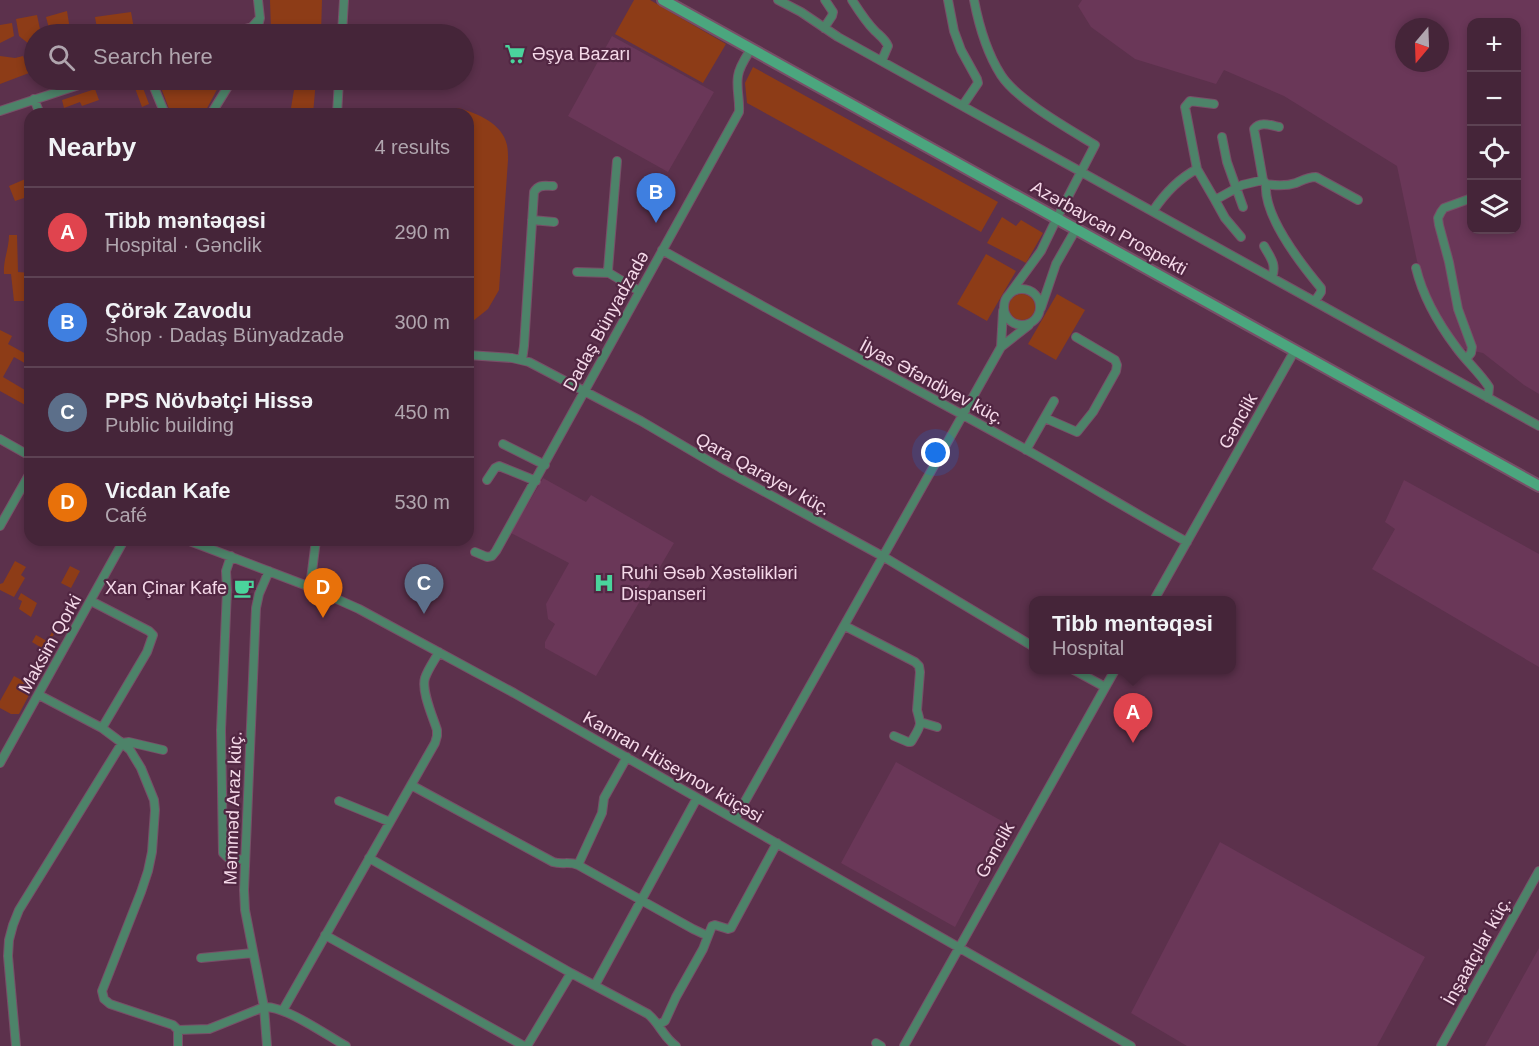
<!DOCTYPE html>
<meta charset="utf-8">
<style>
body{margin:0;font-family:Arial,sans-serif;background:#4c2d41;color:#f1f3f6}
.controls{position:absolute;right:18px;top:18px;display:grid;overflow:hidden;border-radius:12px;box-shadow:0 3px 9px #0003}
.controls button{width:54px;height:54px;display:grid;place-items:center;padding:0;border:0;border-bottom:2px solid #5d4253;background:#452539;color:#f1f3f6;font:30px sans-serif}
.compass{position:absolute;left:1395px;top:18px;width:54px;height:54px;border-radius:50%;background:#452539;box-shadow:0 3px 9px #0003;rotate:199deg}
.you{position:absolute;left:936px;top:453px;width:21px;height:21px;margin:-15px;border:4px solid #fff;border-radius:50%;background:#1a73e8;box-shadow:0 0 0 9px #1a73e833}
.badge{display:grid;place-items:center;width:39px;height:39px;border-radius:50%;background:#bca0f2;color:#fff;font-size:20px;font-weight:700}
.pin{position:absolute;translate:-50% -50px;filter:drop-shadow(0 2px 3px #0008)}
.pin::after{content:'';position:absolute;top:32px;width:21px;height:18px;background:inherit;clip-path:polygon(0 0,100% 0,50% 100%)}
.popup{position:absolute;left:1029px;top:596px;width:207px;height:78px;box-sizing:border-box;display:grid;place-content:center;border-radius:12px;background:#452539;filter:drop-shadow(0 2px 4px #0005);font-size:20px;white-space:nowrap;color:#b0a5ae}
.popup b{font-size:22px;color:#f1f3f6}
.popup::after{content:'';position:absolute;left:50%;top:100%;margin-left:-12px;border:12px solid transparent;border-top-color:#452539}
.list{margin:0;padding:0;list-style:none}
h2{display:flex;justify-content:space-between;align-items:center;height:78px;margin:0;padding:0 24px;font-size:26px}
h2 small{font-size:20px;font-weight:400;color:#b0a5ae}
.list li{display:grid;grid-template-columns:39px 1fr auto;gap:18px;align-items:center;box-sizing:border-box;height:90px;padding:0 24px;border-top:2px solid #5d4253}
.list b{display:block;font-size:22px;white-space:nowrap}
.list p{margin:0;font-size:20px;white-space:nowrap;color:#b0a5ae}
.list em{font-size:20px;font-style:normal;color:#b0a5ae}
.icon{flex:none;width:33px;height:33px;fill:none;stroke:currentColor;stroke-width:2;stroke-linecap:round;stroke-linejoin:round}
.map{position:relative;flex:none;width:1539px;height:1046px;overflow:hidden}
.search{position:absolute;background:#452539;box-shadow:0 3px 9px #0003;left:24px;top:24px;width:450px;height:66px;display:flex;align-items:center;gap:15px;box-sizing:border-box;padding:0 21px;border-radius:33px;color:#b0a5ae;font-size:22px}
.panel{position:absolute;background:#452539;box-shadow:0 3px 9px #0003;left:24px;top:108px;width:450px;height:438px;border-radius:18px}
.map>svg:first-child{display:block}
.built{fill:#6a3758;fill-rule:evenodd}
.green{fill:#8d3c17}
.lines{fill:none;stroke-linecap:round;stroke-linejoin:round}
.street-casing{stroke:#784f68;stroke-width:10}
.secondary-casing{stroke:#784f68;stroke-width:14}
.street{stroke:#4d8369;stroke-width:8}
.secondary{stroke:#4ba67e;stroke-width:10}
.labels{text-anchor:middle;stroke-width:4.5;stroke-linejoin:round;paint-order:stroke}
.poi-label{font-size:18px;fill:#f5d9e9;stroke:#512642;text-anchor:start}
.street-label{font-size:18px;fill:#f5d9e9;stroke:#512642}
</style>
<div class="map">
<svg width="1539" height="1046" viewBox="0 0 1539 1046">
<rect width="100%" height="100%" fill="#5c314c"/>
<path class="built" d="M1082,0H1539V394L1524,385L1483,353L1460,348L1436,311L1417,261L1397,166L1284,96L1224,70L1216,84L1135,59L1091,27L1078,6ZM1472,22H1516V230H1472ZM1404,27H1440V63H1404Z
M612,36L714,92L668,172L568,116Z
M543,478L586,502L591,495L674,543L596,676L545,648V642L555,624L548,619L546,604L569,563L511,533Z
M1404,480L1539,554V667L1372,569L1395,529L1385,522Z
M896,762L1009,825L955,927L841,863Z
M1220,842L1425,957L1377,1046H1187L1131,1013Z
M1539,948V1046H1485Z"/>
<path class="green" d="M270,0H322L321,34H268L271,30Z
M634,0H650L726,44L703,83L615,34Z
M67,11L70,30L50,32L46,17Z
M131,12L134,29L112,33L111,34H98L95,17Z
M37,15L41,34H34V48L19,36L16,19Z
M12,23L14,36L0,43V25Z
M0,56L15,58L23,56L29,73L0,84Z
M753,67L998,202L981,232L747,103L745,83Z
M132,80H140L149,104L142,107Z
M158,80H222L204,114H171Z
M286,80H316L313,114H290L295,84Z
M95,89L99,100L82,106L80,102L64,108L62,100Z
M459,108C478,114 502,123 507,145C508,150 508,155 508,160L499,290L488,309L468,325V114H429L443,109Z
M30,177V196L15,201L9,186Z
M1002,217L1016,226L1021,220L1043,233L1026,263L987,243Z
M9,235H17L18,272L30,273V301H14L11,274H4C3,260 9,249 9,235Z
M986,254L1016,271L987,321L957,304Z
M1057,294L1085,310L1056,360L1028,344Z
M1009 307a13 13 0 1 1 26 0a13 13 0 1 1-26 0Z
M0,330L12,336L8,344L26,354L30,347V366L14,357L3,377L30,393V406H27L0,391Z
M15,561L26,567L21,575L25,578L14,597L0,590V584L3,583Z
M70,566L80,571L71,588L61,583Z
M21,593L37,603L31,617L19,609L22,601L18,599Z
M52,632L54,634L45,650L32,642L36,635L47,641Z
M37,660L45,665L19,714H11L0,708V701L14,676L25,682Z"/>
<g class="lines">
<g class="street-casing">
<path id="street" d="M778,0L801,12L838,37L1539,426
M852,0C859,11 866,22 875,31C880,36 885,39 888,46L882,60
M948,0L954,31L961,50L977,79L978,83L963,105
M974,0C979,26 987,53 1001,75C1017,100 1069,129 1095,145L1057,218L1041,251L1008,296
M824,28L832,16L833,12L825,0
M229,34L252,27L260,18
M256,34L260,18L258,0
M342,34L344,0
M151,80L165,114
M34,99L40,114
M0,111L94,80
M211,114L232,80
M337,114L339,80
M1222,137L1227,162L1243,207
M617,161L608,270L609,273L639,291
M1197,169L1185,107L1190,101L1214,104
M1263,180L1254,129C1260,121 1270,125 1279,127
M1266,184C1277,186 1287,186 1296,183C1303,180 1308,177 1316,177L1358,200
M1215,200L1225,218L1241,237
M1153,211C1165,193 1178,179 1197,169L1215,200L1242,185L1263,180L1266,184C1263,216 1301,264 1321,288V292L1315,301
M532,220L554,222
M1264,246C1270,257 1277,264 1272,277
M662,250C782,318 904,382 1025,449C1079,479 1132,512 1187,542
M1416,268C1423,297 1438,323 1456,347C1466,361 1479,372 1489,387L1488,398
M577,272L609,273
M1004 307a18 18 0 1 1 36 0a18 18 0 1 1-36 0Z
M1041,308L1056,264L1076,229
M1003,311L1001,347L1029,325
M468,355L512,358L529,362L641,421L721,468L884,557L1034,647
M1466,359L1471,353L1472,347L1458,309L1449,262L1439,225L1438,218L1441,212L1444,208L1469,199
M522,360L524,346L534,192C539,184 544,186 553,186
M1045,418L1077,432L1093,412L1116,371L1117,365L1115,360L1076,337
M0,439L30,456
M503,444L545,465
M1026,450L1054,401
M487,480L495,468L499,466L536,481
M0,526L30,473
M187,540L310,587L359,609L514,693L1131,1046
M475,552L487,557L492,556L496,551L739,112C740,100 736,88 738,76C739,67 746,57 751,49
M231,556L226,571L227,590L221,730L223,853L228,858L245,860
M310,587L316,540
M1154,600L1295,350
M91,601L149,631L153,635L147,652L102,728
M845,626L915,662L919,666L920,672L917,710C918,714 920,720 920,724C919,730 914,737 911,742H908L894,736
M1074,670L1105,687
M39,695L102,728L122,743L130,750L141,768L154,800L155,810L152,852L148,871L141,892L102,991L104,999L110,1004L173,1025L178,1030V1046
M920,722L937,727
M0,763L124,540
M411,785L553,862C562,865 569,861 578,865L693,929L708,936
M339,801L390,822
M735,819L1001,347
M369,858L571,973L648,1014C660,1024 663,1037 676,1046
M578,865L602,813L604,798L627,757
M325,935L524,1046
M201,958L253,953
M595,985L697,798
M283,1010L435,743L437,736V730C433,717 421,691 425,678C428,669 434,661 439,652
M658,1025L665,1021L676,997L703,949L712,926L715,925L728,929L731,928L777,843
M178,1030L209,1029L264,1007C286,1006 326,1035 346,1046
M876,1043L881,1046
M16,1046L8,956L9,940L13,925L19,910L122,743L129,742L163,750
M267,1046L264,1007L245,910L244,890L256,608L259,594L269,571
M527,1046L571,973
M904,1046L1115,670
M1441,1046L1539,871"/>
</g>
<g class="secondary-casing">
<path id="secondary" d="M663,0L1539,486"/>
</g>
<use href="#street" class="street"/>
<use href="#secondary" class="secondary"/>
</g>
<defs>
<g id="supermarket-bare" transform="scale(1.62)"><path d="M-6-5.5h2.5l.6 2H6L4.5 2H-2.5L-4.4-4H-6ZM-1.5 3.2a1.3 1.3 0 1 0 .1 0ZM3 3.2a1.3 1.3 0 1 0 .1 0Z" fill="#4ad49c" stroke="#512642" stroke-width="2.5" paint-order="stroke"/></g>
<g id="hospital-bare" transform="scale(1.62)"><path d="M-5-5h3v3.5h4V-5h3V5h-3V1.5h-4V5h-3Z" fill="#4ad49c" stroke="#512642" stroke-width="2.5" paint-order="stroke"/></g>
<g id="cafe-bare" transform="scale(1.62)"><path d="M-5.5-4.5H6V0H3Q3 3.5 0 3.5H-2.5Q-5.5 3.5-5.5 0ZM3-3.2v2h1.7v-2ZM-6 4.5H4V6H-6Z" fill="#4ad49c" stroke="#512642" stroke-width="2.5" paint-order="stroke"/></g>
</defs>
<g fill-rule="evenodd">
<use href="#supermarket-bare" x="515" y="54"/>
<use href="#hospital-bare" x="604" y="583"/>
<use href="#cafe-bare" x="244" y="588"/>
</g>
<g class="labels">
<g class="poi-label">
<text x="532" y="60">Əşya Bazarı</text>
<text x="621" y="579">Ruhi Əsəb Xəstəlikləri<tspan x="621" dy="21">Dispanseri</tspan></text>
<text x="227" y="594" text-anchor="end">Xan Çinar Kafe</text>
</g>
<g class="street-label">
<text transform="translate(1109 228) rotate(29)" y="6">Azərbaycan Prospekti</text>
<text transform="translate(606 321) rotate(-61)" y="6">Dadaş Bünyadzadə</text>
<text transform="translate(932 382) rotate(28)" y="6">İlyas Əfəndiyev küç.</text>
<text transform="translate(1238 421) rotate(-61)" y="6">Gənclik</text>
<text transform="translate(763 474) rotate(29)" y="6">Qara Qarayev küç.</text>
<text transform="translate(50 644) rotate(-61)" y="6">Maksim Qorki</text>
<text transform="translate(673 767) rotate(30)" y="6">Kamran Hüseynov küçəsi</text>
<text transform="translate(233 808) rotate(-88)" y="6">Məmməd Araz küç.</text>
<text transform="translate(995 850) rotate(-61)" y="6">Gənclik</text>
<text transform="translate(1477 951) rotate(-61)" y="6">İnşaatçılar küç.</text>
</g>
</g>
</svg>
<div class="controls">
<button>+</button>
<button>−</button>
<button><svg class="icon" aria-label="locate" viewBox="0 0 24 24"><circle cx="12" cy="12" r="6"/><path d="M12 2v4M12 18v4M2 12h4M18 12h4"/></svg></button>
<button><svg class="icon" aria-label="layers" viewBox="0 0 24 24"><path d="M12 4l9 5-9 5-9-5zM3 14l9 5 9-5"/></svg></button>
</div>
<svg class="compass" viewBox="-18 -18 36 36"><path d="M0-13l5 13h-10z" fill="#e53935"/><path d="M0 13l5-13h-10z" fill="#b0a5ae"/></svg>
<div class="you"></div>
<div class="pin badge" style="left:1133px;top:743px;background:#e0444e">A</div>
<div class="popup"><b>Tibb məntəqəsi</b>Hospital</div>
<div class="pin badge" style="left:656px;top:223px;background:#3f7fe0">B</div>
<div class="pin badge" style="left:424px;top:614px;background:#5c6f8a">C</div>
<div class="pin badge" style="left:323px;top:618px;background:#e8710a">D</div>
<div class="search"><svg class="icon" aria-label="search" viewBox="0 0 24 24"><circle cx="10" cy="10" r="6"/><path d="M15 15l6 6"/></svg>Search here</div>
<section class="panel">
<h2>Nearby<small>4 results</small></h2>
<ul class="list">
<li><span class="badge" style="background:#e0444e">A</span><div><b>Tibb məntəqəsi</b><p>Hospital · Gənclik</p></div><em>290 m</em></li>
<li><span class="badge" style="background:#3f7fe0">B</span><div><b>Çörək Zavodu</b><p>Shop · Dadaş Bünyadzadə</p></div><em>300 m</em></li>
<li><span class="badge" style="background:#5c6f8a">C</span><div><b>PPS Növbətçi Hissə</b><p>Public building</p></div><em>450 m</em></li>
<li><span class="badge" style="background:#e8710a">D</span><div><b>Vicdan Kafe</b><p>Café</p></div><em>530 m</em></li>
</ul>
</section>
</div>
